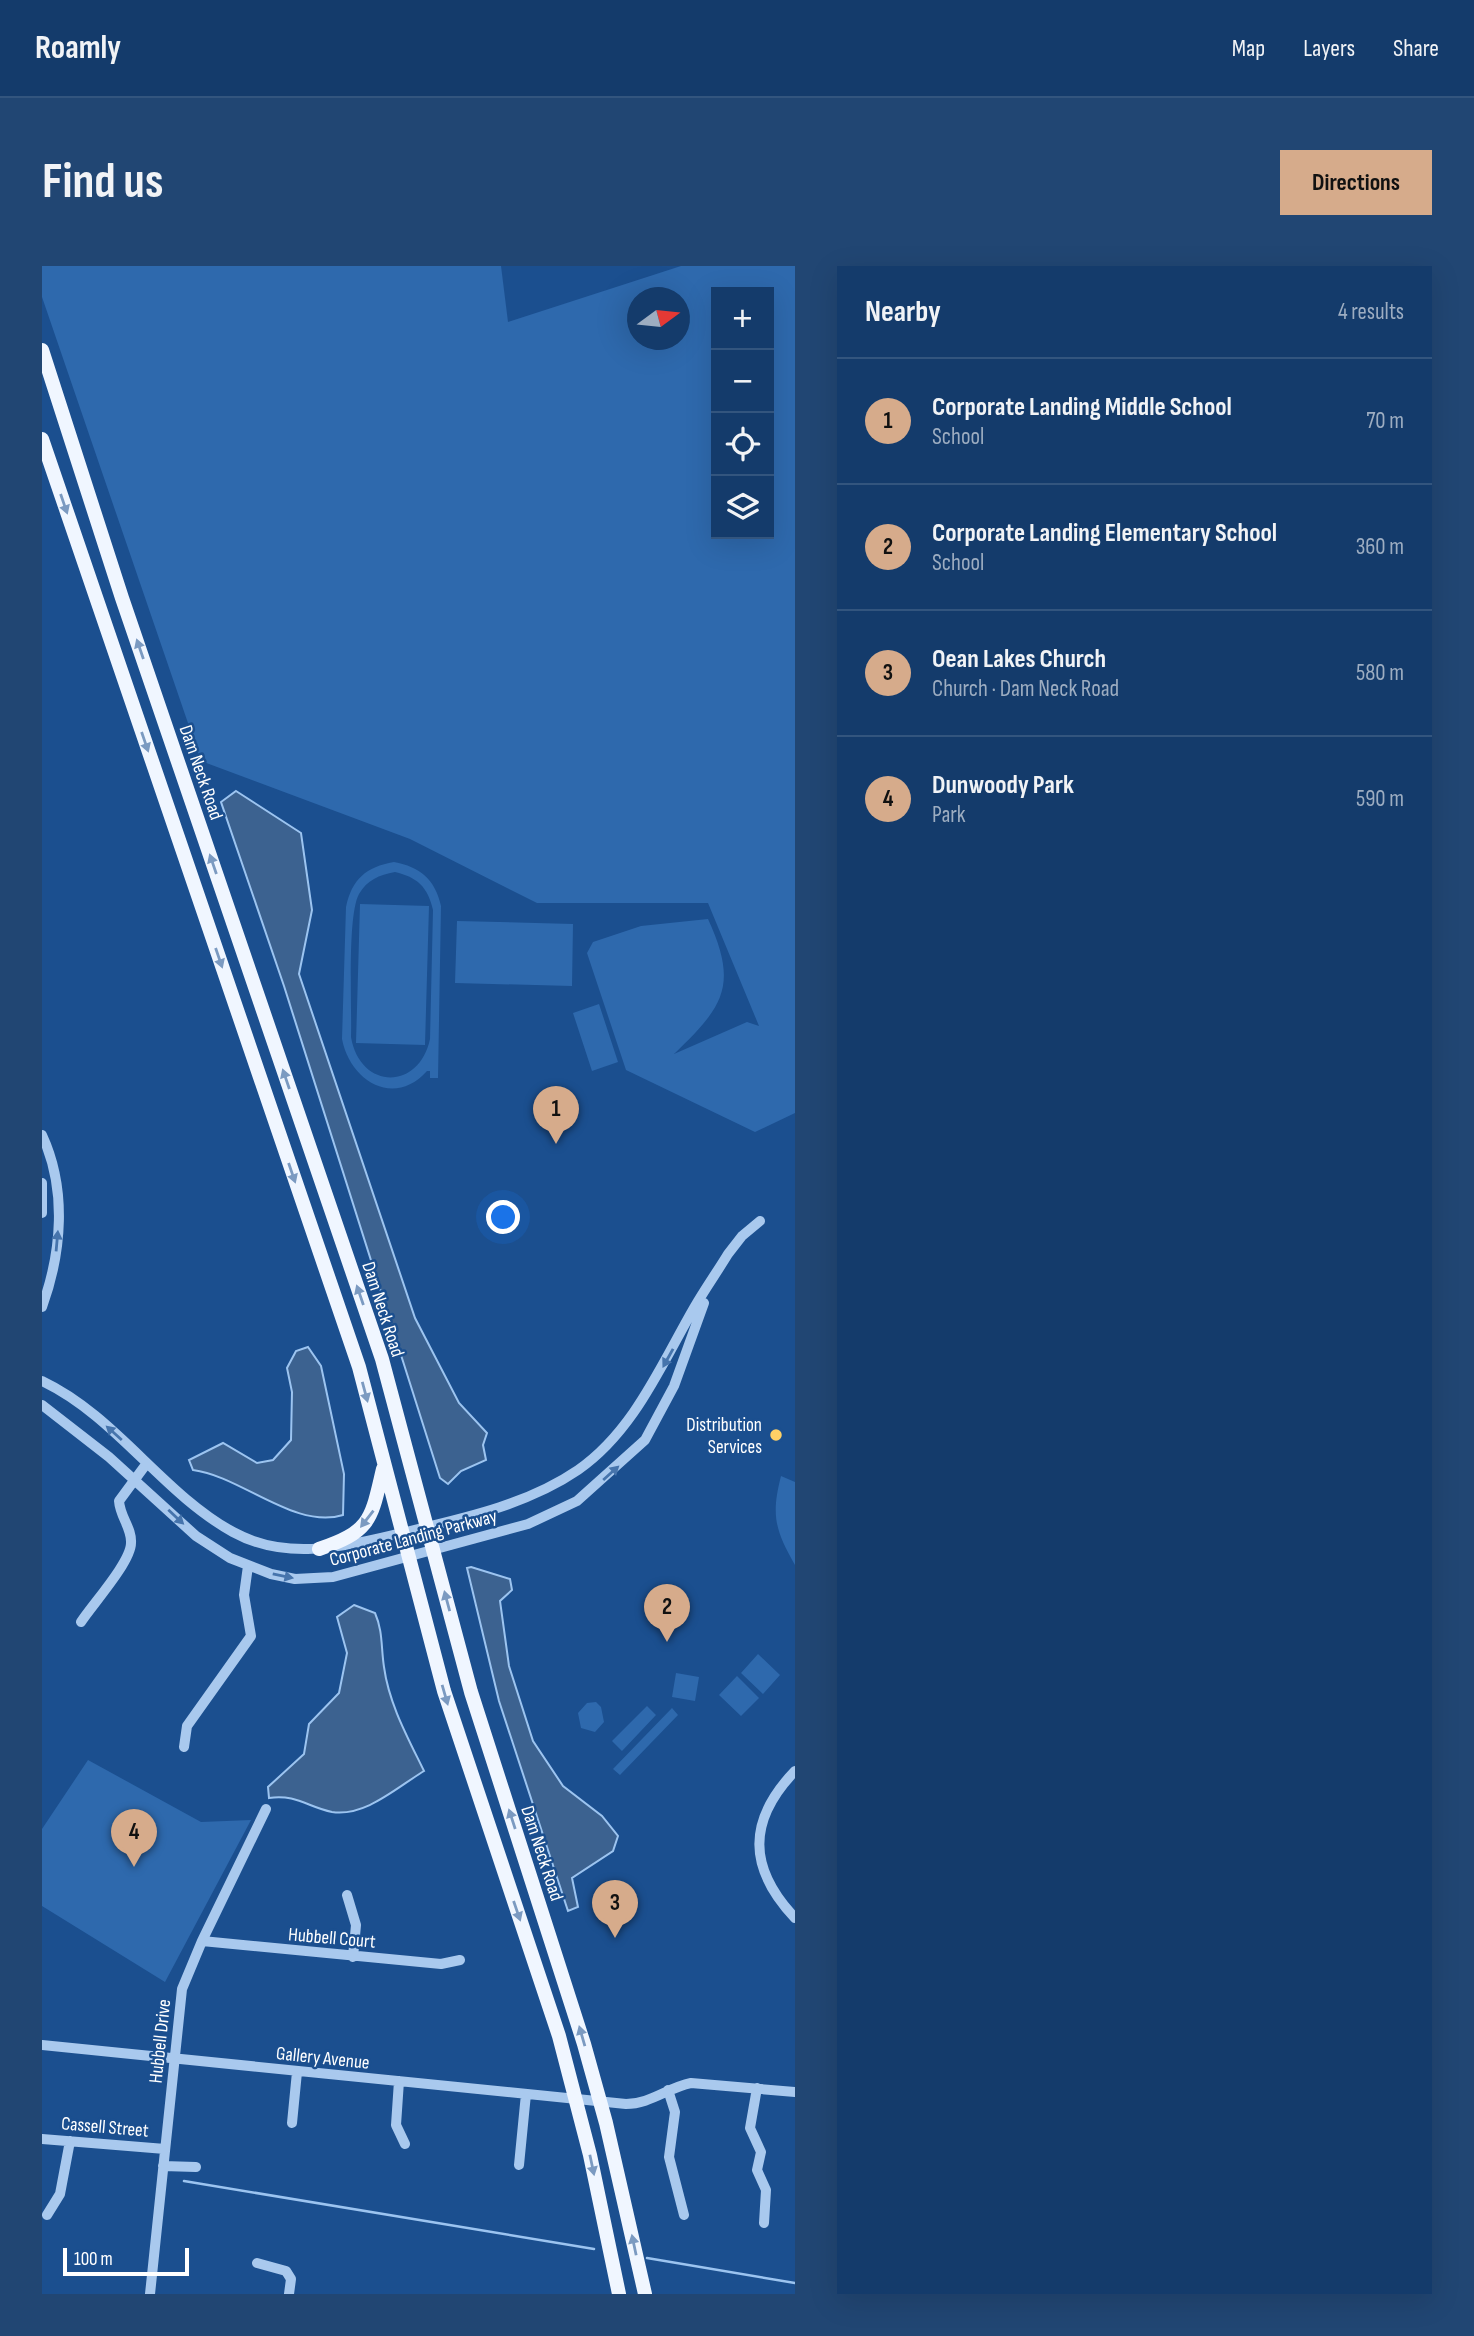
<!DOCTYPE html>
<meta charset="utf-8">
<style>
body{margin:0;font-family:"Sofia Sans Condensed",sans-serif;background:#214673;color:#f1f3f6}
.controls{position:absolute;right:21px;top:21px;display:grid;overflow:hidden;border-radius:0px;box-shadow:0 7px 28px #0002}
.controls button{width:63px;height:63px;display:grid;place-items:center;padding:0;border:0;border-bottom:2px solid #33557e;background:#143b6b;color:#f1f3f6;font:35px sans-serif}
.compass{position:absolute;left:585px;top:21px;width:63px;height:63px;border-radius:50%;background:#143b6b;box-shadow:0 7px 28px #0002;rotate:75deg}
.scale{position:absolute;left:21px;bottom:18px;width:126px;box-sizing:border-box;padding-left:7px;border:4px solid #fff;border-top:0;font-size:19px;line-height:24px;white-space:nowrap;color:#fff;-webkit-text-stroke:5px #1b4f8f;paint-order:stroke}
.you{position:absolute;left:462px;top:952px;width:24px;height:24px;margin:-18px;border:5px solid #fff;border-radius:50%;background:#1a73e8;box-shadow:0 0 0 10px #1a73e833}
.badge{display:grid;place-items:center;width:46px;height:46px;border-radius:50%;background:#d6ab8b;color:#111;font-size:23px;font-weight:700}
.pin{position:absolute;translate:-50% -58px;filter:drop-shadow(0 2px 4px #0008)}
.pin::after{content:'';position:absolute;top:37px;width:24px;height:21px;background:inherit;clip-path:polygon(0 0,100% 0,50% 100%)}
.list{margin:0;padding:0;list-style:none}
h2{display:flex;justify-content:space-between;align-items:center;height:91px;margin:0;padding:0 28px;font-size:30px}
h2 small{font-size:23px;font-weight:400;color:#9dadc1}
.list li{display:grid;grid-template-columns:46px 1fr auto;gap:21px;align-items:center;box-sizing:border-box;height:126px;padding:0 28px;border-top:2px solid #33557e}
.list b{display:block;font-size:26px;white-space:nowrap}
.list p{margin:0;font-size:23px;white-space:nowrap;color:#9dadc1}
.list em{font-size:23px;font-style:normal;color:#9dadc1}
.icon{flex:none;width:38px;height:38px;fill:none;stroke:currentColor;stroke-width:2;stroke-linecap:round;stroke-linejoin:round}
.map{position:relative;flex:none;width:753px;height:2028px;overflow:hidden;border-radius:0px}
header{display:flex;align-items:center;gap:42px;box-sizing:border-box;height:98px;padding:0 35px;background:#143b6b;border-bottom:2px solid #33557e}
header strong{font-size:33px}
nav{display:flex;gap:38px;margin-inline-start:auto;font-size:24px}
.intro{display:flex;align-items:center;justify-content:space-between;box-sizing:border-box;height:168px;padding:0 42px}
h1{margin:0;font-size:49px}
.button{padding:18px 32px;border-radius:0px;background:#d6ab8b;color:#111;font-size:24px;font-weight:700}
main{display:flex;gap:42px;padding:0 42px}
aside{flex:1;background:#143b6b;border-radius:0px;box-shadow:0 7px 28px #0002}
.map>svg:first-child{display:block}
.green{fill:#2e69ad;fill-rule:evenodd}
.water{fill:#3c6290;stroke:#9cc4f0;stroke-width:2}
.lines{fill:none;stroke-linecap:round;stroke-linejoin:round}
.stream{stroke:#9cc4f0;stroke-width:2.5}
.minor{stroke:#a9c9ee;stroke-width:10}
.major{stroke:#f0f6ff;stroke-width:14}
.oneway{fill:#7b9ac1}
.oneway2{fill:#4674ac}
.poi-dot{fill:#ffd166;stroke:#1b4f8f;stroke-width:2.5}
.labels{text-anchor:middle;stroke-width:5;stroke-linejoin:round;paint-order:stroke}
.street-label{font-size:19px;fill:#fff;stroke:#1b4f8f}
.poi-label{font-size:19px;fill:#fff;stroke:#1b4f8f;text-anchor:end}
</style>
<header>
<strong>Roamly</strong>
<nav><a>Map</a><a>Layers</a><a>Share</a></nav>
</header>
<div class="intro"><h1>Find us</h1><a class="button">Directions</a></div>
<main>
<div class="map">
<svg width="753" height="2028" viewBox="0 0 753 2028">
<rect width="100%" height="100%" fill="#1b4f8f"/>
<path class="green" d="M0,0H459L466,56L639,0H753V847L713,866L584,804L545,687L551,676L599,660L666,653C697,720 681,741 632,788L705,756L717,760L666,637H495L368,573L159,495L0,31ZM674,26H727V268H674ZM596,32H638V74H596Z
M352,596C378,601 393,613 399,640L396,812H388V805H385C352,842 308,815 300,773L304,641C310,613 324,601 352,596ZM353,606C375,611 386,621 391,644L388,773C377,825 318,824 309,771C310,742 305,650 317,628C325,614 337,609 353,606Z
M318,638L387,640L383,779L314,777Z
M415,655L531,658L530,720L413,717Z
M557,738L576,796L550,805L531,747Z
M739,1210L753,1216V1299C733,1264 729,1249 739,1210Z
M716,1388L738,1409L721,1428L699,1407Z
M634,1407L657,1411L653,1435L630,1431Z
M695,1410L717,1432L699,1450L677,1429Z
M554,1436L559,1441L562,1456L553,1466L539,1462L536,1447L545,1437Z
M605,1440L614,1449L580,1485L570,1475Z
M630,1442L636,1449L578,1509L571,1503Z
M46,1494L159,1556L209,1554L123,1716L0,1640V1563Z"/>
<path class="water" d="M194,525L259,567L270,644L257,708L373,1052L417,1137L445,1167L441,1179L444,1194L419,1205L406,1218L398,1212L242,720L179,536Z
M266,1081L279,1100L302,1208L301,1249C253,1264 199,1210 151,1204L147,1194L181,1177L215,1197L231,1194L249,1174L250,1126L245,1102L254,1085Z
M429,1301L468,1313L470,1324L458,1335L467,1400L491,1475L521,1520L560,1550L576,1570L571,1585L530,1612L536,1641L526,1645L457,1435L425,1302Z
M312,1339L333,1347C341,1365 339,1382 342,1401C347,1438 366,1472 382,1505C354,1522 323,1551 290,1546C266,1541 254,1528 227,1532L226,1521L262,1488L267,1458L297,1427L305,1387L295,1351Z"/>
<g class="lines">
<path class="stream" d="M142,1915L552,1983
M605,1992L753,2017"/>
<path class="minor" d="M0,869C25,923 20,986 0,1041
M0,917V947
M0,1115C74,1150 120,1227 191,1266C242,1294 297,1282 351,1269C413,1254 482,1241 536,1204C592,1165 619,1099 652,1042C663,1023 675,1006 686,988L700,970L718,955
M0,1139L67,1191L154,1270L188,1292L229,1308L253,1313L291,1311L486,1258L535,1235L603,1174L632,1120L662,1037
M39,1356C50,1339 89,1296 89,1277C90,1262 78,1251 77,1235L105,1197
M142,1481L145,1460L209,1370L202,1329L206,1300
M753,1505C705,1555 706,1602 753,1652
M305,1629L314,1659L311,1691
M160,1675L399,1698L418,1694
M0,1779L584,1838C608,1838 625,1822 649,1817L753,1826
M357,1815L354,1859L363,1878
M715,1822L708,1862L719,1886L715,1904L724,1924L722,1957
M626,1824L633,1846L627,1891L642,1949
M250,1857L255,1806
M0,1873L123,1883
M477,1899L484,1828
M121,1900L154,1901
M5,1949L18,1928L28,1875
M215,1997L244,2005L249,2013L247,2028
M108,2028L140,1723L160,1675L224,1543"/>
<path class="major" d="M0,84L80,332L340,1093L429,1426L542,1778L564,1857L603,2028
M0,173L317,1101L402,1425L517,1770L548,1889L577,2028
M277,1283C330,1265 329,1253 341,1203"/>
</g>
<defs><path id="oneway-solid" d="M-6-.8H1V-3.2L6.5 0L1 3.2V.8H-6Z" transform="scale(1.75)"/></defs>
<g class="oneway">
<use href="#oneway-solid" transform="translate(22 238) rotate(71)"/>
<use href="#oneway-solid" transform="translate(98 383) rotate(-109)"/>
<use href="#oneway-solid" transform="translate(103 476) rotate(71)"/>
<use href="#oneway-solid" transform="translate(171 598) rotate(-109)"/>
<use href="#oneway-solid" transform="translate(177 692) rotate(71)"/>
<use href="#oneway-solid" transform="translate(244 813) rotate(-109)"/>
<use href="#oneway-solid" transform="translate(250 907) rotate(71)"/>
<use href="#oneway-solid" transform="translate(318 1029) rotate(-109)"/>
<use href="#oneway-solid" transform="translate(323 1126) rotate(75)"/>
<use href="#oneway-solid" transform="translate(325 1253) rotate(128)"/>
<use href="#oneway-solid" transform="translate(405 1335) rotate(-105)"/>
<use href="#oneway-solid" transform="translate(403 1429) rotate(74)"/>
<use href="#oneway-solid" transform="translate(470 1553) rotate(-108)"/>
<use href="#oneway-solid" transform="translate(475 1645) rotate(71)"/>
<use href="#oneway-solid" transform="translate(540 1770) rotate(-106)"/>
<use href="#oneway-solid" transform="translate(550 1899) rotate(78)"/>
<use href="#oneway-solid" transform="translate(592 1979) rotate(-102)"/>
</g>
<g class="oneway2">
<use href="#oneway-solid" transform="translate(15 975) rotate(-85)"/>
<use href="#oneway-solid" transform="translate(626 1092) rotate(119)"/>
<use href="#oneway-solid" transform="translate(72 1167) rotate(-138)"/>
<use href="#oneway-solid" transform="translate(569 1207) rotate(-42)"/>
<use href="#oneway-solid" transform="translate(134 1251) rotate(43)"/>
<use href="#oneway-solid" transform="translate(241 1310) rotate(12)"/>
</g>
<circle class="poi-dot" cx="734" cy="1169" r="7"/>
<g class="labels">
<g class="street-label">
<text transform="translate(160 506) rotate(71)" y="7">Dam Neck Road</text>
<text transform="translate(342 1043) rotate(72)" y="7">Dam Neck Road</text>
<text transform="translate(371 1271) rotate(-15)" y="7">Corporate Landing Parkway</text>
<text transform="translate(501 1587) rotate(72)" y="7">Dam Neck Road</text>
<text transform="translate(290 1671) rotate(5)" y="7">Hubbell Court</text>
<text transform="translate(117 1775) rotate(-84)" y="7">Hubbell Drive</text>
<text transform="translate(281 1791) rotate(6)" y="7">Gallery Avenue</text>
<text transform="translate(63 1860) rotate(5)" y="7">Cassell Street</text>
</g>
<g class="poi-label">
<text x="720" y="1165">Distribution<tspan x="720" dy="22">Services</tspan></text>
</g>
</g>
</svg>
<div class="controls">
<button>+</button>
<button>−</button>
<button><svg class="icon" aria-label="locate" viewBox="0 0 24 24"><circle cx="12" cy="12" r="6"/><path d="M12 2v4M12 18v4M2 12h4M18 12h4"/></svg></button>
<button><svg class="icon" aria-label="layers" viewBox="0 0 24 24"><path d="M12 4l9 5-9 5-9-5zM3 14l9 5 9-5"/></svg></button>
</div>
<svg class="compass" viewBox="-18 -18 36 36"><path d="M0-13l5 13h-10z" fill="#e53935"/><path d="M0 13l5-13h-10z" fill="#9dadc1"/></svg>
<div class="scale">100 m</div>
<div class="you"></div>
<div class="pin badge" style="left:514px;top:878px">1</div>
<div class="pin badge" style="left:625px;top:1376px">2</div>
<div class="pin badge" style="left:573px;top:1672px">3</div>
<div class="pin badge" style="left:92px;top:1601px">4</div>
</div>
<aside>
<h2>Nearby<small>4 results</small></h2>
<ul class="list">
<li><span class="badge">1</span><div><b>Corporate Landing Middle School</b><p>School</p></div><em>70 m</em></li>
<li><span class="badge">2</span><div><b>Corporate Landing Elementary School</b><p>School</p></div><em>360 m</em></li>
<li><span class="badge">3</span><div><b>Oean Lakes Church</b><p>Church · Dam Neck Road</p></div><em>580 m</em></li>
<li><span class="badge">4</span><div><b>Dunwoody Park</b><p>Park</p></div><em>590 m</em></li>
</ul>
</aside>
</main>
